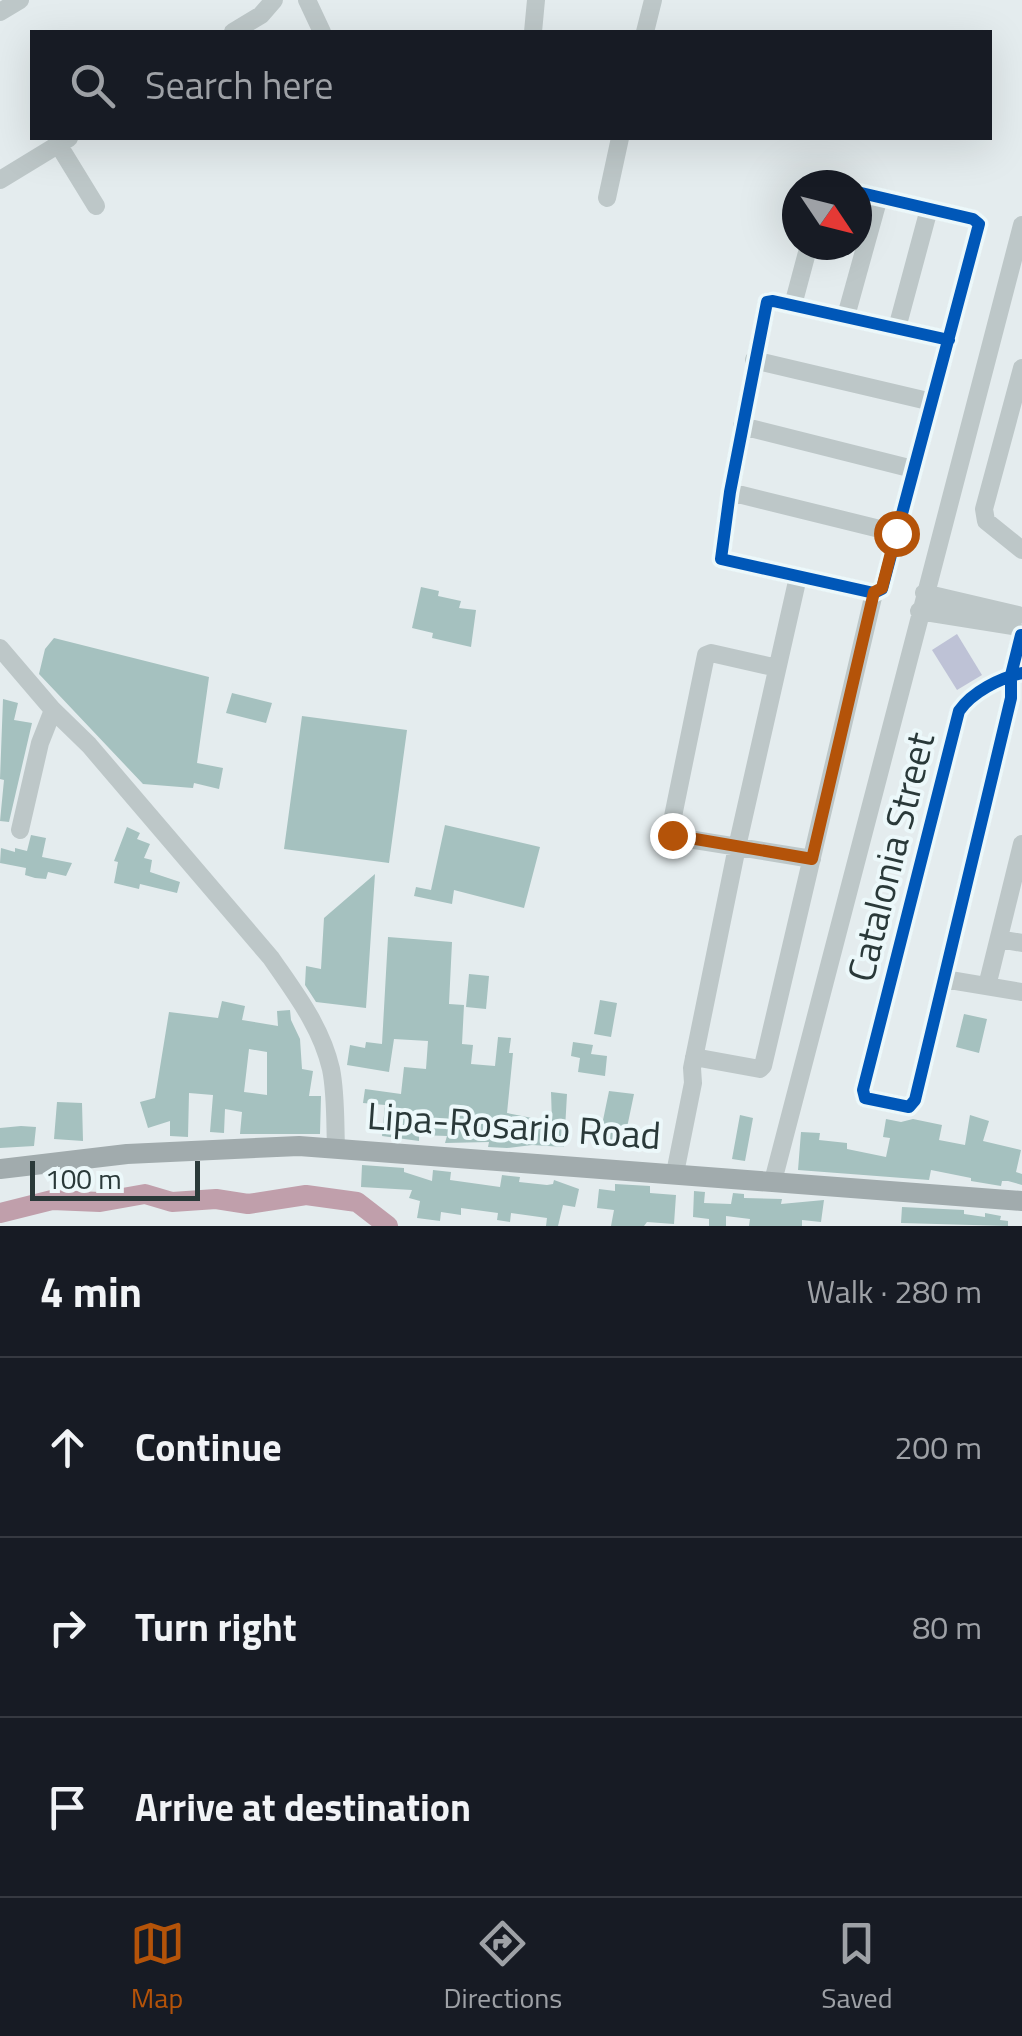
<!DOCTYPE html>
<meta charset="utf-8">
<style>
body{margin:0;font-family:"Titillium Web",sans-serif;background:#20242c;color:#f1f3f6}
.compass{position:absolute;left:782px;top:170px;width:90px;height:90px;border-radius:50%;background:#171b24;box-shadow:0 10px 40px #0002;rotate:125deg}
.scale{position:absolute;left:30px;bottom:25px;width:170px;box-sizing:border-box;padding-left:10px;border:5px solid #2a3939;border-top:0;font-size:28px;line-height:35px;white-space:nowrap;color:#2a3939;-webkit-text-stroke:8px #ecf8fa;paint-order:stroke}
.stop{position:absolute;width:30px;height:30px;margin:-22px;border:8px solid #b45309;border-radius:50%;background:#fff}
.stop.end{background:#b45309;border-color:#fff;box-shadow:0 2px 10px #0008}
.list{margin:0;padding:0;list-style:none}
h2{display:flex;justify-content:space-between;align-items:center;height:130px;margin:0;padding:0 40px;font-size:42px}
h2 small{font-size:32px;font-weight:400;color:#9ea1a6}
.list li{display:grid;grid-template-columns:65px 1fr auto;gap:30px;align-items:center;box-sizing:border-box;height:180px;padding:0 40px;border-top:2px solid #363941}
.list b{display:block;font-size:38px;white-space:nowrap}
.list em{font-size:32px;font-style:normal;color:#9ea1a6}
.icon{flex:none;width:55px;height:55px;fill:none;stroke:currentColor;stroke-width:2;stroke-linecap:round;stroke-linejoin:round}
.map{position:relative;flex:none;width:1022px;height:1226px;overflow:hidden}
.search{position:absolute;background:#171b24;box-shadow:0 10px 40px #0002;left:30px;right:30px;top:30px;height:110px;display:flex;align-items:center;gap:25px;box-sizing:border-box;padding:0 35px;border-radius:0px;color:#9ea1a6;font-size:38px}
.sheet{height:670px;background:#171b24}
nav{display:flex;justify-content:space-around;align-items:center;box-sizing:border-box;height:140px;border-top:2px solid #363941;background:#171b24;font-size:28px;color:#9ea1a6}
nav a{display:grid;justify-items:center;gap:5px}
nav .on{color:#b45309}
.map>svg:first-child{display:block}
.green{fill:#bec2d6}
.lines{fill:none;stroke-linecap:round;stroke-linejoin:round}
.river{stroke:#c09fab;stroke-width:20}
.building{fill:#a5c1bf;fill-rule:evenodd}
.minor{stroke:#bdc7c8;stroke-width:18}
.major{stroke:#a1abad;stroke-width:20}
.cycleway-casing{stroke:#ecf8fa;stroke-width:19}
.cycleway{stroke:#0057b8;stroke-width:12}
.route{stroke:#b45309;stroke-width:12}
.labels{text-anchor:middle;stroke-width:8;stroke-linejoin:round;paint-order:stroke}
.street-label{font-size:38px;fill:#2a3939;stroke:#ecf8fa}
</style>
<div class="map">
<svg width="1022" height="1226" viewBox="0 0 1022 1226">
<rect width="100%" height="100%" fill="#e4ecee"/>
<path class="green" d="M957,634L982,675L957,690L932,650Z"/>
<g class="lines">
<path class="river" d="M0,1213L52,1200L100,1202L145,1194L172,1202L216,1199L248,1204L306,1195L357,1202L388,1226"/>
</g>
<path class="building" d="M421,587L439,591L438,596L461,601L459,608L476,610L471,647L432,638L433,633L412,628Z
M54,638L209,677L197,763L223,768L219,789L194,783L193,788L143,784L39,674L45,649Z
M232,693L272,703L266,723L226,713Z
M3,699L18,703L14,720L32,723L9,822L0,821L4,780L0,779Z
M302,716L407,730L389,863L284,849Z
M445,825L540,847L524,908L454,890L452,904L414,896L416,887L431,890Z
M127,827L140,833L137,839L150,844L144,858L152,860L150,872L180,882L177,893L140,884L139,889L114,883L118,862L114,861Z
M31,835L46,838L42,857L72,863L66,876L48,872L46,879L35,878L25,875L26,868L0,863L1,848L15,852V848L27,851Z
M375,874L366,1008L316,1002L305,985L306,966L321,969L324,918Z
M388,937L452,942L449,1004L464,1005L462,1044L473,1045L471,1064L495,1066L498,1037L511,1038L509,1053H513L507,1113L552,1122L551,1092L567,1094L564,1147L532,1145L507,1148L488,1147L489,1142L445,1143L447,1136L419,1135V1141L382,1136L385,1105L363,1103L365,1089L401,1094L404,1067L426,1069L428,1041L394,1039L389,1072L347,1065L350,1045L365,1048L366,1042L382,1044Z
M469,974L489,976L486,1009L466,1007Z
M600,1000L617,1003L611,1037L594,1034Z
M222,1001L245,1006L242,1020L278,1026L277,1011L290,1010L291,1020L300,1039L302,1069L313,1071L309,1096H321L320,1134H240L242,1112L225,1109L224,1133L210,1132L213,1095L189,1093L188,1137L170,1136V1121L148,1128L140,1102L155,1098L169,1012L218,1018ZM249,1049L267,1052V1095L244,1092Z
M964,1014L987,1019L979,1053L956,1047Z
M573,1042L593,1045L591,1054L607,1056L605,1076L578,1072L580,1058L571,1056Z
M609,1091L634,1094L624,1142L604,1139L606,1126L602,1125Z
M57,1102L82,1103L83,1141L54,1139Z
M740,1115L753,1118L745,1161L732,1159Z
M970,1115L989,1121L983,1141L1021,1150L1016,1172L1022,1174V1185L1008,1181H1002L1001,1186L971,1181V1178L931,1170L929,1180L798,1170L801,1132L820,1133L819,1140L847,1143V1149L886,1157L890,1138L883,1137L886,1119L901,1122L913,1119L942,1125L939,1140L965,1145Z
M21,1126L36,1127L34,1146L0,1148V1128Z
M362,1165L404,1168V1172L432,1181L433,1170L451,1172L450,1180L500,1187L502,1175L520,1177L519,1182L547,1185L553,1184L554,1180L579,1189L575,1207L563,1205L558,1226H546L547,1218L511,1213L510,1222L497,1220L498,1213L461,1208V1215L441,1212L440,1221L417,1218L420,1201L409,1198L412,1190L361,1187Z
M615,1184L650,1186V1193L676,1195L674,1224L647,1222L644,1226H611L614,1210L597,1208L599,1189L615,1191Z
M694,1191L705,1192L704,1203L731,1204L733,1193L744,1194V1198L782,1199L781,1204L824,1200L821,1222L802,1220V1226H749L750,1219L726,1216V1226H709V1219L693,1217Z
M902,1207L964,1210V1214L985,1217V1213L1001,1216L1000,1220L1008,1221V1226L901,1223Z"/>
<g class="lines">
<path class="minor" d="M307,0L322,32
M0,12L20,0
M233,32L261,15L274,0
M533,32L536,0
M645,32L653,0
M58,144L96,206
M0,180L69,138
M857,192L973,219L979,224L882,589L874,593L721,559L730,492L767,302L773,301L949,340
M607,198L620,138
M793,305L809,245
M846,316L879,197
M897,328L929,209
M754,360L932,402
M1022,368L984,509L986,521L1022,550
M742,426L913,469
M730,492L896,533
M924,593L1018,615
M919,611L1013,626
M1021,635L1011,675V698L915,1100L909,1107L865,1098L863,1090L959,711C972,692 1000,678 1022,673
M0,648L53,710L89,745L271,958C295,993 321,1026 331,1069C336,1094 335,1122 336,1148
M777,668L711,653L706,655L670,831L676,837L812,859
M20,830L40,743L53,710
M999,939L1022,943
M944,979L1022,992
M987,986L1022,844
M694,1057L760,1069L763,1066L874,593
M675,1173L693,1083L692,1068L737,847L798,577
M773,1181L1022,225"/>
<path class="major" d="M0,1169L127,1154L299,1146L1022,1201"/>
<g class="cycleway-casing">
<path id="cycleway" d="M857,192L973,219L979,224L882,589L874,593L721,559L730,492L767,302L773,301L949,340
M1021,635L1011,675V698L915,1100L909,1107L865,1098L863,1090L959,711C972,692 1000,678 1022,673"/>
</g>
<use href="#cycleway" class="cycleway"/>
</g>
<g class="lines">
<path class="route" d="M672,835L812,859L874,592L882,588L896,533"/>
</g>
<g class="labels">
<g class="street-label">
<text transform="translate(891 857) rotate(-76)" y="13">Catalonia Street</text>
<text transform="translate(514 1126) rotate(4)" y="13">Lipa-Rosario Road</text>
</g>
</g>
</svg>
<svg class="compass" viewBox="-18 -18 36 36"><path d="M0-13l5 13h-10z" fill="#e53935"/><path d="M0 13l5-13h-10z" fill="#9ea1a6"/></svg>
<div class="scale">100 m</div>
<div class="stop" style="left:896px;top:533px"></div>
<div class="stop end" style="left:672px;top:835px"></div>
<div class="search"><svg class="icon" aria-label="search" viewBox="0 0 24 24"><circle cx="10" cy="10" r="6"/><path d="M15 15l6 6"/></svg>Search here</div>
</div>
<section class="sheet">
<h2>4 min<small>Walk · 280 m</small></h2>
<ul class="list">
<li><svg class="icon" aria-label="ahead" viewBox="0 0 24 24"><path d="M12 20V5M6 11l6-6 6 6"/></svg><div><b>Continue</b></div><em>200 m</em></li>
<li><svg class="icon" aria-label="right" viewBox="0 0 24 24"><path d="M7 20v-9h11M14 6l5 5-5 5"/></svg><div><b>Turn right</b></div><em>80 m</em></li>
<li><svg class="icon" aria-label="arrive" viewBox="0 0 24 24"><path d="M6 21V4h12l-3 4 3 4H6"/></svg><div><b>Arrive at destination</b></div></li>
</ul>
</section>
<nav>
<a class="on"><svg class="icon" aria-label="map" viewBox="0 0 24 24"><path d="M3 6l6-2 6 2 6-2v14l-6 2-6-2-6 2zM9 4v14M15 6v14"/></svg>Map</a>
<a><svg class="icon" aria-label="directions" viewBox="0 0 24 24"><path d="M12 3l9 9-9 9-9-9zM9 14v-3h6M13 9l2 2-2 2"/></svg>Directions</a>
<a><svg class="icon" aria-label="saved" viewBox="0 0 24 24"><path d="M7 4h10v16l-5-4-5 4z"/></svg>Saved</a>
</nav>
